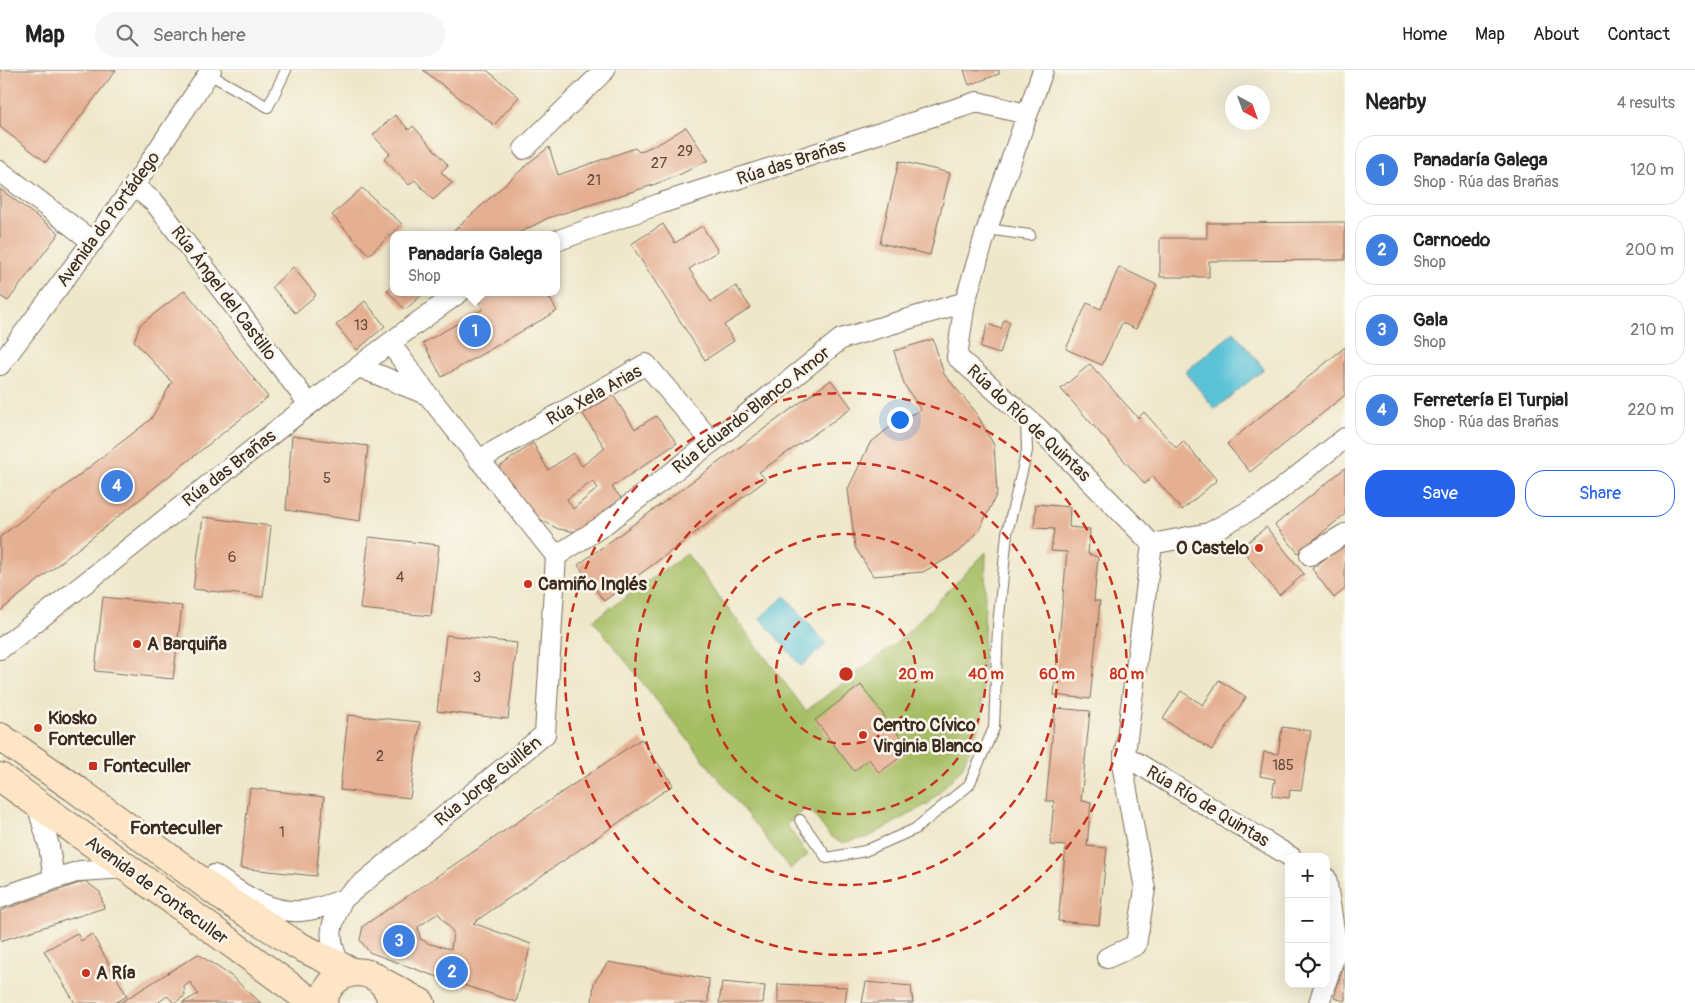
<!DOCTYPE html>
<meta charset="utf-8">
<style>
body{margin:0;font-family:Pangolin,sans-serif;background:#f6f6f6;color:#222}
.controls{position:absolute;right:15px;bottom:15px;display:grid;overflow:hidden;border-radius:10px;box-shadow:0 5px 20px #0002}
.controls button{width:45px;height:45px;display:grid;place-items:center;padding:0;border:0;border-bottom:1px solid #e0e0e0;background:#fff;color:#222;font:25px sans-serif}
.compass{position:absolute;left:1225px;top:15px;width:45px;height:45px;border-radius:50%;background:#fff;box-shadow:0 5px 20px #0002;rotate:139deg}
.you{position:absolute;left:899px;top:349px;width:18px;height:18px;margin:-12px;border:4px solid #fff;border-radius:50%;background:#1a73e8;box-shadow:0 0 0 8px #1a73e833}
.badge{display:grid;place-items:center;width:32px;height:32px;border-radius:50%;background:#2563eb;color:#fff;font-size:16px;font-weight:700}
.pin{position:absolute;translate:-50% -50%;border:2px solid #fff;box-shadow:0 1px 5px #0006}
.popup{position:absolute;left:390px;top:161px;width:170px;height:65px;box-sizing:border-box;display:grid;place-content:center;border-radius:10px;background:#fff;filter:drop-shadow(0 1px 4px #0005);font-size:16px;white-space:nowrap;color:#767676}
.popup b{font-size:19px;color:#222}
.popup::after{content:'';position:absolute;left:50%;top:100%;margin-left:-10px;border:10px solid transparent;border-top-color:#fff}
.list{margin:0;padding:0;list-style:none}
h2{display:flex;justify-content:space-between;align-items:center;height:65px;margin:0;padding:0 20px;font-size:21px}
h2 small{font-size:16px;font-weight:400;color:#767676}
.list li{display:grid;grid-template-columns:32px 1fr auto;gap:15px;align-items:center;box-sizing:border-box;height:70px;margin:0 10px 10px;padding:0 10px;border:1px solid #e0e0e0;border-radius:20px}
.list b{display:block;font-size:19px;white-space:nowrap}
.list p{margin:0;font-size:16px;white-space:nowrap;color:#767676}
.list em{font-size:16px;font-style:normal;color:#767676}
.actions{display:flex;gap:10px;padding:15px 20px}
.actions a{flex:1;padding:11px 0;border:1px solid #2563eb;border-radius:20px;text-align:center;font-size:18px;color:#2563eb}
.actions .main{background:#2563eb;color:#fff}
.icon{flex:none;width:28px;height:28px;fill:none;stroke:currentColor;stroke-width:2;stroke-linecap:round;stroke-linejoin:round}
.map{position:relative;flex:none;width:1345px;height:933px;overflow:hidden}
header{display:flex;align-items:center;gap:30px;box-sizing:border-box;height:70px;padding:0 25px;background:#fff;border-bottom:1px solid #e0e0e0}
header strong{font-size:24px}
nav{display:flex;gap:28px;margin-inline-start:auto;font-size:18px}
.search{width:350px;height:45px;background:#f6f6f6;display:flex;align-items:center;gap:12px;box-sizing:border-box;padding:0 18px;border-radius:28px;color:#767676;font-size:19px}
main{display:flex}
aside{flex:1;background:#fff}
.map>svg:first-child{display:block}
.green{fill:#a5be63;stroke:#707440}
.water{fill:#5ac2d7;stroke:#4a767a}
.building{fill:#e5af92;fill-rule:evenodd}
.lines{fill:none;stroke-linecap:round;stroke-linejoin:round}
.lane-casing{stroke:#7a6c5a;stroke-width:12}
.street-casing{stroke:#7a6c5a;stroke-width:22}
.secondary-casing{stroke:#7a6c5a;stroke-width:30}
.lane{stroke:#fff;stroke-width:10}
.street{stroke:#fff;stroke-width:20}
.secondary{stroke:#fde5c5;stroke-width:28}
.ring{fill:none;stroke:#c8321e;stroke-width:2.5;stroke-dasharray:9 6}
.poi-dot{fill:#c8321e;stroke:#fbf7ec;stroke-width:2}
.labels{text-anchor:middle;stroke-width:5;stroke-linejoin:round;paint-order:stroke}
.number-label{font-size:15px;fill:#664b3b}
.street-label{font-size:18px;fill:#3b2a1e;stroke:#fbf7ec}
.poi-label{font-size:18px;font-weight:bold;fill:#3b2a1e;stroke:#fbf7ec;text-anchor:start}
.neighbourhood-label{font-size:19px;font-weight:bold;fill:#3b2a1e;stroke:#fbf7ec}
.centre{fill:#c8321e;stroke:#fbf7ec;stroke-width:2.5}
.ring-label{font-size:15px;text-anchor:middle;font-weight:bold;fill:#c8321e;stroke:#fbf7ec;stroke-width:5;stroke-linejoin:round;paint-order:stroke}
</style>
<header>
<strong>Map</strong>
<div class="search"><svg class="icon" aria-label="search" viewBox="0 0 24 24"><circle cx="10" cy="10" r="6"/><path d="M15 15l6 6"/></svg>Search here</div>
<nav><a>Home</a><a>Map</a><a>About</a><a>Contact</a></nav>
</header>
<main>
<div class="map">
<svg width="1345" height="933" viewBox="0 0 1345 933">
<rect width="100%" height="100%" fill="#fbf7ec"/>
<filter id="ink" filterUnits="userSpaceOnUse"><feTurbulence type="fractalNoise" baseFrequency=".02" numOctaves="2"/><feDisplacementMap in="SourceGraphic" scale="10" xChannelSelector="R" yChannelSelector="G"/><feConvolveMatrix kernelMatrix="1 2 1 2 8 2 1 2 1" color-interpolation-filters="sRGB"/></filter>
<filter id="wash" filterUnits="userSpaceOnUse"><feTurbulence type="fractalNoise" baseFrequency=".0096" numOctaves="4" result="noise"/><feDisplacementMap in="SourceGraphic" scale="20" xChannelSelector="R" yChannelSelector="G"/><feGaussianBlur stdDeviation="1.12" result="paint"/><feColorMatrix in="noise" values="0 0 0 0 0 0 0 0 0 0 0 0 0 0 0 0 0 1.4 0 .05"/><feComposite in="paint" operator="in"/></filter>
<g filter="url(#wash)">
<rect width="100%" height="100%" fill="#eee7ca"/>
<path class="green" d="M986,482L982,649L962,698L929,733L869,767L841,773L830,766L808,737L786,754L808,785L790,799L593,550L687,484L806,641L900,570Z"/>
<path class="water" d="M1234,262L1264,299L1215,339L1185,302Z
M785,526L826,574L801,596L760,548Z"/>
<g id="blocks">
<path class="building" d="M0,0H116L46,92L0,57Z
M423,0H487L519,27L494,55Z
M964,0H999V4L969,15Z
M395,45L409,60L413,56L448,95L441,102L452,113L433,130L415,110L409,115L384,89L390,84L373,65Z
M686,57L708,90L681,104L653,115L548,148L515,165H449L531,91L549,77L558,105L635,78L639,82L662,72Z
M899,91L950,103L930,185L880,173Z
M362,118L402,154L369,185L332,145Z
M0,119L59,163L8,231L0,226Z
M1345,152V190L1209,191V207H1160V168H1207V153Z
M663,154L675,173L702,156L718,181L689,199L711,232L736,216L751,238L724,255L734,271L705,290L631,174Z
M293,197L316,225L295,243L272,217Z
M1119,197L1157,215L1136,259L1122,253L1102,295L1066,279L1087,233L1101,239Z
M394,214V222H425L405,240L387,220Z
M185,220L268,327L0,541V467L151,349L172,312L134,271L140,255Z
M480,222H546L557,241L442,307L423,273L483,239L475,225Z
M365,231L385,256L357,280L336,255Z
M1004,250L1010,252L1000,284L980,278L988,254L1001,259Z
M933,269L944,304L975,341L994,375L997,423L979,461L959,482L923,502L873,506L855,477L848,419L870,373L899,350L921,340L904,314L894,281Z
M1345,277V325L1250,402L1227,374Z
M1090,294L1138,348L1144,342L1176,378L1183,371L1217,410L1182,440L1153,406L1145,414L1061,319Z
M831,310L852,338L759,402L766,410L604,531L578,495Z
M613,325L635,359L656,346L677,373L612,417L622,429L578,462L558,459L527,442L498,398L533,373L548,400L573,383L582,396L605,378L583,344ZM593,411L598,418L573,439L567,429Z
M292,366L368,376L360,451L286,440Z
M1345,398V444L1298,483L1275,455Z
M1036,434L1070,437L1069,457L1090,459L1088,484L1098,487L1094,531H1100L1090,629L1054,625L1067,482L1051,481L1054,459L1034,458Z
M203,447L271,456L263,527L193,519Z
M1266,457L1304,504L1279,525L1241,478Z
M369,467L439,475L431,546L360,539Z
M1345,473V519L1334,528L1312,499Z
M103,527L182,536L173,609L95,601Z
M446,565L517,573L508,649L437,641Z
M1219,610L1246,627L1212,680L1163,649L1181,621L1203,635Z
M861,615L910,680L879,703L869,689L854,701L815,650Z
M1055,638L1090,641L1081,731L1091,732L1087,776L1107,778L1099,855L1058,851L1066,776L1050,775L1054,731H1046Z
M348,645L420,652L410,728L340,720Z
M1282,657L1311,661L1301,721L1290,720L1289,728L1272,726L1275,709L1260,706L1264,682L1278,684Z
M641,669L673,715L473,853L531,874L516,932L426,903L369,882L360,870L363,856ZM438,843L453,862L451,879L430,874L420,869L418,857Z
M250,718L324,727L316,806L240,798Z
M85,811L100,822L104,838L0,871V841Z
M77,863L81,871L92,864L127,926L115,933H75L44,881Z
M198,884L231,906L261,933H182L198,924L190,912L184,917L185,926L174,933L167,926L159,932L160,933H120Z
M608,892L709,909L708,933H592L594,913Z
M1343,897H1345V931L1334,928Z
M722,912L765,916L763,933H719Z
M866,912L911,916L913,933H862Z
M778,914L847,917L845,933H778Z"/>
</g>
</g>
<g filter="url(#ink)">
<use href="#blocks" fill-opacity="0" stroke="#7a6c5a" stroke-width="1"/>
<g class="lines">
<g class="lane-casing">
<path id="lane" d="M209,4L268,37L286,0
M987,159L1030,165
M800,750L827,788L865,781L915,759L969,715L994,658L998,556L1007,463L1027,381L1026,348"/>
</g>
<g class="street-casing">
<path id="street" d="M1043,0L987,159L965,232L957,287L1037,357L1152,474L1209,463L1265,432L1345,368
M524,79L605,0
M0,101L93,172
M134,116L155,133L309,334
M556,171L662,133L977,32L1026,44
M0,295L134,116L211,0
M359,297L428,325
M479,390L646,294L712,372
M1310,485L1345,464
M556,486L601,457L712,372L841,269L965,232
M0,579C155,462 301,334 460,222
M1124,685L1291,787
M37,734L49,776L54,809L80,801L127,798
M214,805C242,824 273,847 309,840C320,838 331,834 342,830L545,664L556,486L428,325L390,273
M1326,808L1337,879L1326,912
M0,828L54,809
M1107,888L1136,875L1145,819L1123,699L1152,474
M339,895C328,864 329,860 342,830
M1319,933L1325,914"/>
</g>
<g class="secondary-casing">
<path id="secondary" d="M0,667L73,717L227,830L297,875L352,902
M0,707L168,827L313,933
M384,913L421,933
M323,933C330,892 385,892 392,933"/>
</g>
<use href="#lane" class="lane"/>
<use href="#street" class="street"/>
<use href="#secondary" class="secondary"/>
</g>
</g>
<g class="ring">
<circle cx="846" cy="604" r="70"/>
<circle cx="846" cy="604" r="140"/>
<circle cx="846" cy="604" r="211"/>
<circle cx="846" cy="604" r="281"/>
</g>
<g class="poi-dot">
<circle cx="1259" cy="478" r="5"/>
<circle cx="528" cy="514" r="5"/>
<circle cx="137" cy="574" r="5"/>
<circle cx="38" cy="658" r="5"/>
<circle cx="863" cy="665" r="5"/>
<rect x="88" y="691" width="10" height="10" rx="2.5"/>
<circle cx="86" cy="903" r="5"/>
</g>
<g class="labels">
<g class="number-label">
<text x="685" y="86">29</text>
<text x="659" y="98">27</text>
<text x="594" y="115">21</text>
<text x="361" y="260">13</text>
<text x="327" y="413">5</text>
<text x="232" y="492">6</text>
<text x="400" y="512">4</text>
<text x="477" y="612">3</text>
<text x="380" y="691">2</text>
<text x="1283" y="700">185</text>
<text x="282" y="767">1</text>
</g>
<g class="street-label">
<text transform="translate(791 92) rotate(-18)" y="6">Rúa das Brañas</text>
<text transform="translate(108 149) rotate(-54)" y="6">Avenida do Portádego</text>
<text transform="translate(224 223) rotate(53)" y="6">Rúa Ángel del Castillo</text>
<text transform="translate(594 325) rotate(-29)" y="6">Rúa Xela Arias</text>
<text transform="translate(751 340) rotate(-38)" y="6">Rúa Eduardo Blanco Amor</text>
<text transform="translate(1029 353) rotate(43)" y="6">Rúa do Río de Quintas</text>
<text transform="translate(229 398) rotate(-38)" y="6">Rúa das Brañas</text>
<text transform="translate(488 711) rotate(-39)" y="6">Rúa Jorge Guillén</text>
<text transform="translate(1208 736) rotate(31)" y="6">Rúa Río de Quintas</text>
<text transform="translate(157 820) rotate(36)" y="6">Avenida de Fonteculler</text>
</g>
<g class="poi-label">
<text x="1249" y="484" text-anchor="end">O Castelo</text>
<text x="538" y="520">Camiño Inglés</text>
<text x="147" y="580">A Barquiña</text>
<text x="48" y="654">Kiosko<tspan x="48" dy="21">Fonteculler</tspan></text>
<text x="873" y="661">Centro Cívico<tspan x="873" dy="21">Virginia Blanco</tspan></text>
<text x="103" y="702">Fonteculler</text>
<text x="96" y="909">A Ría</text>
</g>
<g class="neighbourhood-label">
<text x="176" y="764">Fonteculler</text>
</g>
</g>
<circle cx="846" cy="604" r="8" class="centre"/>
<g class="ring-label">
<text x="916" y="609">20 m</text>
<text x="986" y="609">40 m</text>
<text x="1057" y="609">60 m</text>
<text x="1127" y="609">80 m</text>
</g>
</svg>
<div class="controls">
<button>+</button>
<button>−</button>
<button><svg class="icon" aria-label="locate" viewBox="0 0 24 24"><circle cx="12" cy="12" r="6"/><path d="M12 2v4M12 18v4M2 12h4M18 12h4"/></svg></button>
</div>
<svg class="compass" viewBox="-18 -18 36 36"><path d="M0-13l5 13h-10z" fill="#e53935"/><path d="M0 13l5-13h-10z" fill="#767676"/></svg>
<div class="you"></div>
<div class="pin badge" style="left:475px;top:261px;background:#3f7fe0">1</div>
<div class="popup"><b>Panadaría Galega</b>Shop</div>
<div class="pin badge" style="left:452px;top:902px;background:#3f7fe0">2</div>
<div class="pin badge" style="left:399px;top:871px;background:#3f7fe0">3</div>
<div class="pin badge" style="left:117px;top:416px;background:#3f7fe0">4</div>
</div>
<aside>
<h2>Nearby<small>4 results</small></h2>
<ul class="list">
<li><span class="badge" style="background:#3f7fe0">1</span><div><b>Panadaría Galega</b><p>Shop · Rúa das Brañas</p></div><em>120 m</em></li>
<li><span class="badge" style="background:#3f7fe0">2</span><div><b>Carnoedo</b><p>Shop</p></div><em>200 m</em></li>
<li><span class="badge" style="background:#3f7fe0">3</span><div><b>Gala</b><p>Shop</p></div><em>210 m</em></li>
<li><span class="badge" style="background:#3f7fe0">4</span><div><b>Ferretería El Turpial</b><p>Shop · Rúa das Brañas</p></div><em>220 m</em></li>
</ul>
<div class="actions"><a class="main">Save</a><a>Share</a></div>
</aside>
</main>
